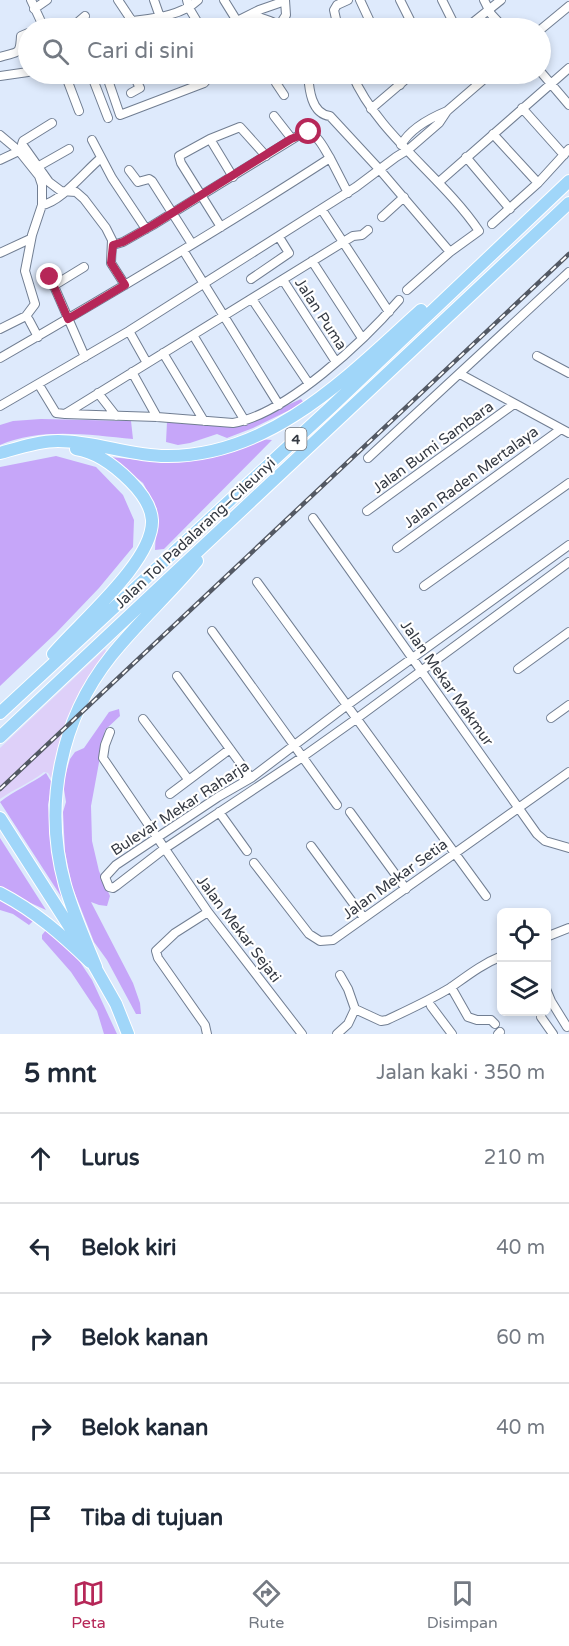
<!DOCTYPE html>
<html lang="id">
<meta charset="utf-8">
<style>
body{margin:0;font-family:"Varela Round",sans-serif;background:#f2f2f3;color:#1f2937}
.controls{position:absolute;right:18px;bottom:18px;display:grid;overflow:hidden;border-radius:9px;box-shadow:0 3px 9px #0003}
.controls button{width:54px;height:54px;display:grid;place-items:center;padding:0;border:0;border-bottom:2px solid #e0e1e3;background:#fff;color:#1f2937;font:30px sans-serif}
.stop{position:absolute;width:18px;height:18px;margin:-14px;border:4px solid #b62758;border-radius:50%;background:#fff}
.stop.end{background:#b62758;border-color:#fff;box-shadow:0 2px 6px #0008}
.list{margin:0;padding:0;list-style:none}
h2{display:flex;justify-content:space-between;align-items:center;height:78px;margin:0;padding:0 24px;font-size:26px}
h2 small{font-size:20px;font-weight:400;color:#747a83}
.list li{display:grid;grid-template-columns:39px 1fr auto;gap:18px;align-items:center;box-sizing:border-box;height:90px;padding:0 24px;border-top:2px solid #e0e1e3}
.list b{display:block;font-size:22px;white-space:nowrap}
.list em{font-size:20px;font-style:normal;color:#747a83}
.icon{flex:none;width:33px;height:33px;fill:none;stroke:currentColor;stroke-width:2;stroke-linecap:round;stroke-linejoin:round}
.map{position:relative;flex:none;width:569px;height:1034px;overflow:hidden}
.search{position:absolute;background:#fff;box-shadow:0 3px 9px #0003;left:18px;right:18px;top:18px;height:66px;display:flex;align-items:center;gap:15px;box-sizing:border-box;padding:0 21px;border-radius:33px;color:#747a83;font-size:22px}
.sheet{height:528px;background:#fff}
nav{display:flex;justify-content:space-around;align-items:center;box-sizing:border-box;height:84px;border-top:2px solid #e0e1e3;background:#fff;font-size:16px;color:#747a83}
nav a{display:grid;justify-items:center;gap:3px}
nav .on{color:#b62758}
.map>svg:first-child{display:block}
.green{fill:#ded0f9}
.forest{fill:#c6a6f9}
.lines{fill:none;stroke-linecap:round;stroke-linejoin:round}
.minor-casing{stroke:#717e92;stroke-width:10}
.highway-casing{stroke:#fff;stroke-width:14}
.minor{stroke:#fff;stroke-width:8}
.highway{stroke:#a0d6f9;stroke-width:12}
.rail-casing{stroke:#535964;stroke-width:4.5}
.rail{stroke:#fff;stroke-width:2;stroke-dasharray:7;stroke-linecap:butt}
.route{stroke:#b62758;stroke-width:8}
.labels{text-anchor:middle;stroke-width:4.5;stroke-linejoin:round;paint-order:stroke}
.shield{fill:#fff;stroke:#72757b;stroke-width:1.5}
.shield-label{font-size:14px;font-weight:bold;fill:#353a43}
.street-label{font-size:15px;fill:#353a43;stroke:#fff}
</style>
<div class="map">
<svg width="569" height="1034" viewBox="0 0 569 1034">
<rect width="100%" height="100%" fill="#deeafc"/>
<path class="green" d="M105,649L106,651C94,669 80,687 72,708C63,731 58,757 53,781L48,773L44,772C30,783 14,789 0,799V748Z"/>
<path class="forest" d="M301,399L304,403L253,428L227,438L217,434L190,443L178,445L166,442L167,422L232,427L246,424Z
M41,419L131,421L133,439C90,435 41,427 0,445V425L13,421Z
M260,439L272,440L164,549L155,550L157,509L143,483L110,457L160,462L209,457Z
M56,456L96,467L123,495L134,520L133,547L99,588L56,633L0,686V467Z
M119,709L120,716L105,730L91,806L92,841L99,871L110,896L107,906L99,905L91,902L133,983L140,1003L141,1014H136L107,960L94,942L72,886L65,852L63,812L66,802L63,783L70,759L75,752L84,748L109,712Z
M46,773L52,783L48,805L52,848L64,901L0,802C15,790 31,784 46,773Z
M0,838L46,910L0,889Z
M0,898L32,915L33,921L29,925L13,914L0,910Z
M46,930L74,953L92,980L117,1034H104L97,1011L71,972L42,939V935Z"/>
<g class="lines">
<g class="minor-casing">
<path id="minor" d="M31,0L44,28
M118,0L132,21L118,28
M154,0L160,17
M187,0L189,8L201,28
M224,0L237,21L259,10L285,1
M360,0L373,28
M400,0L414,28
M442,0L456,28
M484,0L491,14L504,28
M34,9L47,0
M253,13C260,21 273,18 279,28
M132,21C154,18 181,16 198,0
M279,26L286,15L285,0
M71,28L85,16
M334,28L336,19L334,10L337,5L348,0
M466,28L501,0
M540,30L569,6
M0,57C18,51 20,56 21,36L28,33
M540,71L569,105
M65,74L79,111
M91,74L108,118
M106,74L120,115L204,83L212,74
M308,74C309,88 311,114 330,116L380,170L450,252
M352,74C378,135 442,176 479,231L450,252L407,290
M394,74L400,85
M0,76L28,72
M131,93L140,88L133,74
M284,95L276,83L287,76V74
M522,108L564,155
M371,109L412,74
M274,116L292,139
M52,123L23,141L22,144L49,182L61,191L76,192L84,199L106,228L112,240L111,263L125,285
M493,134L538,183
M0,135L19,151L39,176L42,185V205L32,235L25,271L35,304L26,316L0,329
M210,139L233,177
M92,140L112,178L146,229
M401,145C410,129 430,118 447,111
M466,157L510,209
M330,158L348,193
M0,160L19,151
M39,166L69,149
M129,170L138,182L149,179L152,181L192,244
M439,182L569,68
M42,205C61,202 85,171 101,158
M322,210L389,312
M382,217L404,197
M492,224L538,183L569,149
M221,227L181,163L179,156L210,139L240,127L266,156
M183,250L279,405
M0,253L30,239
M312,261L362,338
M50,277L85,357
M251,279L289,253L279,237
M283,280L336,362
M53,286L84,267
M252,299L309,384
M29,320L38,337
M129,331L147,363
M193,335L245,421
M163,353L204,421
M537,356L569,373
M0,358C111,294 222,228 330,158C323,147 318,133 304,132L153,225L123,242L113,245
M132,372L157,417
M460,374L569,433
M39,385L56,413L65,414L353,236L362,235L368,230
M98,393L116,416
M0,406L129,331L356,187L396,157L409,149L439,123L447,111L490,74
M65,414L157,417L233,423C285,415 365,340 399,300
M368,458L569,272
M367,511L514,404
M313,518L537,834L545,841L569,848
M569,545L346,706L251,778L218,797L116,865L105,877L109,887L113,888L116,886L164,849L301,758L356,719L569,562
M397,548L561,429
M257,582L486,896
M424,586L569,483
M212,631L337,805
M518,669L569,632
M177,676L251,778
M551,718L569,705
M143,719L188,779
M110,732L105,745L103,758L208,912L302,1034
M170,794L230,749
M219,812L247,851
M350,812L406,889
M311,846L364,918
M254,863L309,934L320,941L333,940L569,772
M546,937L569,928
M340,975L348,989L355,1009
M451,987L468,1017L477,1020H491L495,1024
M546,989L551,1001L567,1027
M431,1006L452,1034
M541,1017L553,1034
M207,1034L205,1025L158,958L156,951L175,933L208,912
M337,1034L348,1024L355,1009L381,1021L387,1020C408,1010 430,1000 450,988C467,976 482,964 502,956
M498,1034L500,1032"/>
</g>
<g class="highway-casing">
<path id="highway" d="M0,453C18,448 39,441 58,441C95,441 130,456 166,456C271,457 349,375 421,310
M53,654C79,623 154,561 152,520C151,505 141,492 130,481C115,466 97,452 76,449
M0,713L331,407L569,181
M0,737L569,203
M0,818L78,940
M0,893C35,911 62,935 90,962
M91,960L116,1004L128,1034
M96,967C85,940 73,913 65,885C43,806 60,720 111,656C138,622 170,594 197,561"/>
</g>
<use href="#minor" class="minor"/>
<use href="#highway" class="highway"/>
<g class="rail-casing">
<path id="rail" d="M0,789L569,254"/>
</g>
<use href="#rail" class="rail"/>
</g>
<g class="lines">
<path class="route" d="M50,277L68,319L125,285L111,263L113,245L123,242L153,225L291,139L309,132"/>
</g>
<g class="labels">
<rect class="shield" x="285.5" y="428" width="21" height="22" rx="4.5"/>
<g class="shield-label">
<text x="296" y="444">4</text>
</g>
<g class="street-label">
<text transform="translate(321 314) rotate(57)" y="5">Jalan Puma</text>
<text transform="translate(433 447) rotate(-36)" y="5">Jalan Bumi Sambara</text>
<text transform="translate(471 477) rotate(-36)" y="5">Jalan Raden Mertalaya</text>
<text transform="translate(195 533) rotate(-43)" y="5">Jalan Tol Padalarang–Cileunyi</text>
<text transform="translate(447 683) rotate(55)" y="5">Jalan Mekar Makmur</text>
<text transform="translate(180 808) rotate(-33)" y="5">Bulevar Mekar Raharja</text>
<text transform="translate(395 879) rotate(-36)" y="5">Jalan Mekar Setia</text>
<text transform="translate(239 929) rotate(53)" y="5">Jalan Mekar Sejati</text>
</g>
</g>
</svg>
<div class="controls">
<button><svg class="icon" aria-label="locate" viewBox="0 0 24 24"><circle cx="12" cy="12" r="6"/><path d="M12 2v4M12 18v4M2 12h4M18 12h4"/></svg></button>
<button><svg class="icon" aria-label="layers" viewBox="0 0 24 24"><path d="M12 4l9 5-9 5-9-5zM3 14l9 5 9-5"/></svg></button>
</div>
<div class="stop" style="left:309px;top:132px"></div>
<div class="stop end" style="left:50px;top:277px"></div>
<div class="search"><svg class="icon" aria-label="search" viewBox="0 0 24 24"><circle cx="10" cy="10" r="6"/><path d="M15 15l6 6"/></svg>Cari di sini</div>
</div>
<section class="sheet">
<h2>5 mnt<small>Jalan kaki · 350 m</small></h2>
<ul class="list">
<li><svg class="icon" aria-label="ahead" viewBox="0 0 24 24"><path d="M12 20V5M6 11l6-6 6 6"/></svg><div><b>Lurus</b></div><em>210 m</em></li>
<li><svg class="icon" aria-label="left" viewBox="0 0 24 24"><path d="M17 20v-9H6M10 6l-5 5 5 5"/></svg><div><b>Belok kiri</b></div><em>40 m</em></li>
<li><svg class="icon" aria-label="right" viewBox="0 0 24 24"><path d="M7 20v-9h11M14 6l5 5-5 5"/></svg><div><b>Belok kanan</b></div><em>60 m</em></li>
<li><svg class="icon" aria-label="right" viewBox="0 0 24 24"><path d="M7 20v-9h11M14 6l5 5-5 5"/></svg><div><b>Belok kanan</b></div><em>40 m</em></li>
<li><svg class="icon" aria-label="arrive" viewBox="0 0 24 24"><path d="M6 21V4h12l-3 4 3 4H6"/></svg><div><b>Tiba di tujuan</b></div></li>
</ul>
</section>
<nav>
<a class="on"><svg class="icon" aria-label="map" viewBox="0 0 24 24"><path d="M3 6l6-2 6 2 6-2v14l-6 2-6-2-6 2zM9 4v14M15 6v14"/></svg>Peta</a>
<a><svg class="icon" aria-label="directions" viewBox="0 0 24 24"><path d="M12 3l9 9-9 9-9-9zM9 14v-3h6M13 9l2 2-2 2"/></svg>Rute</a>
<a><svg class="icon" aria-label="saved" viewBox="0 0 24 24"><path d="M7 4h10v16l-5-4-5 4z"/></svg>Disimpan</a>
</nav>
